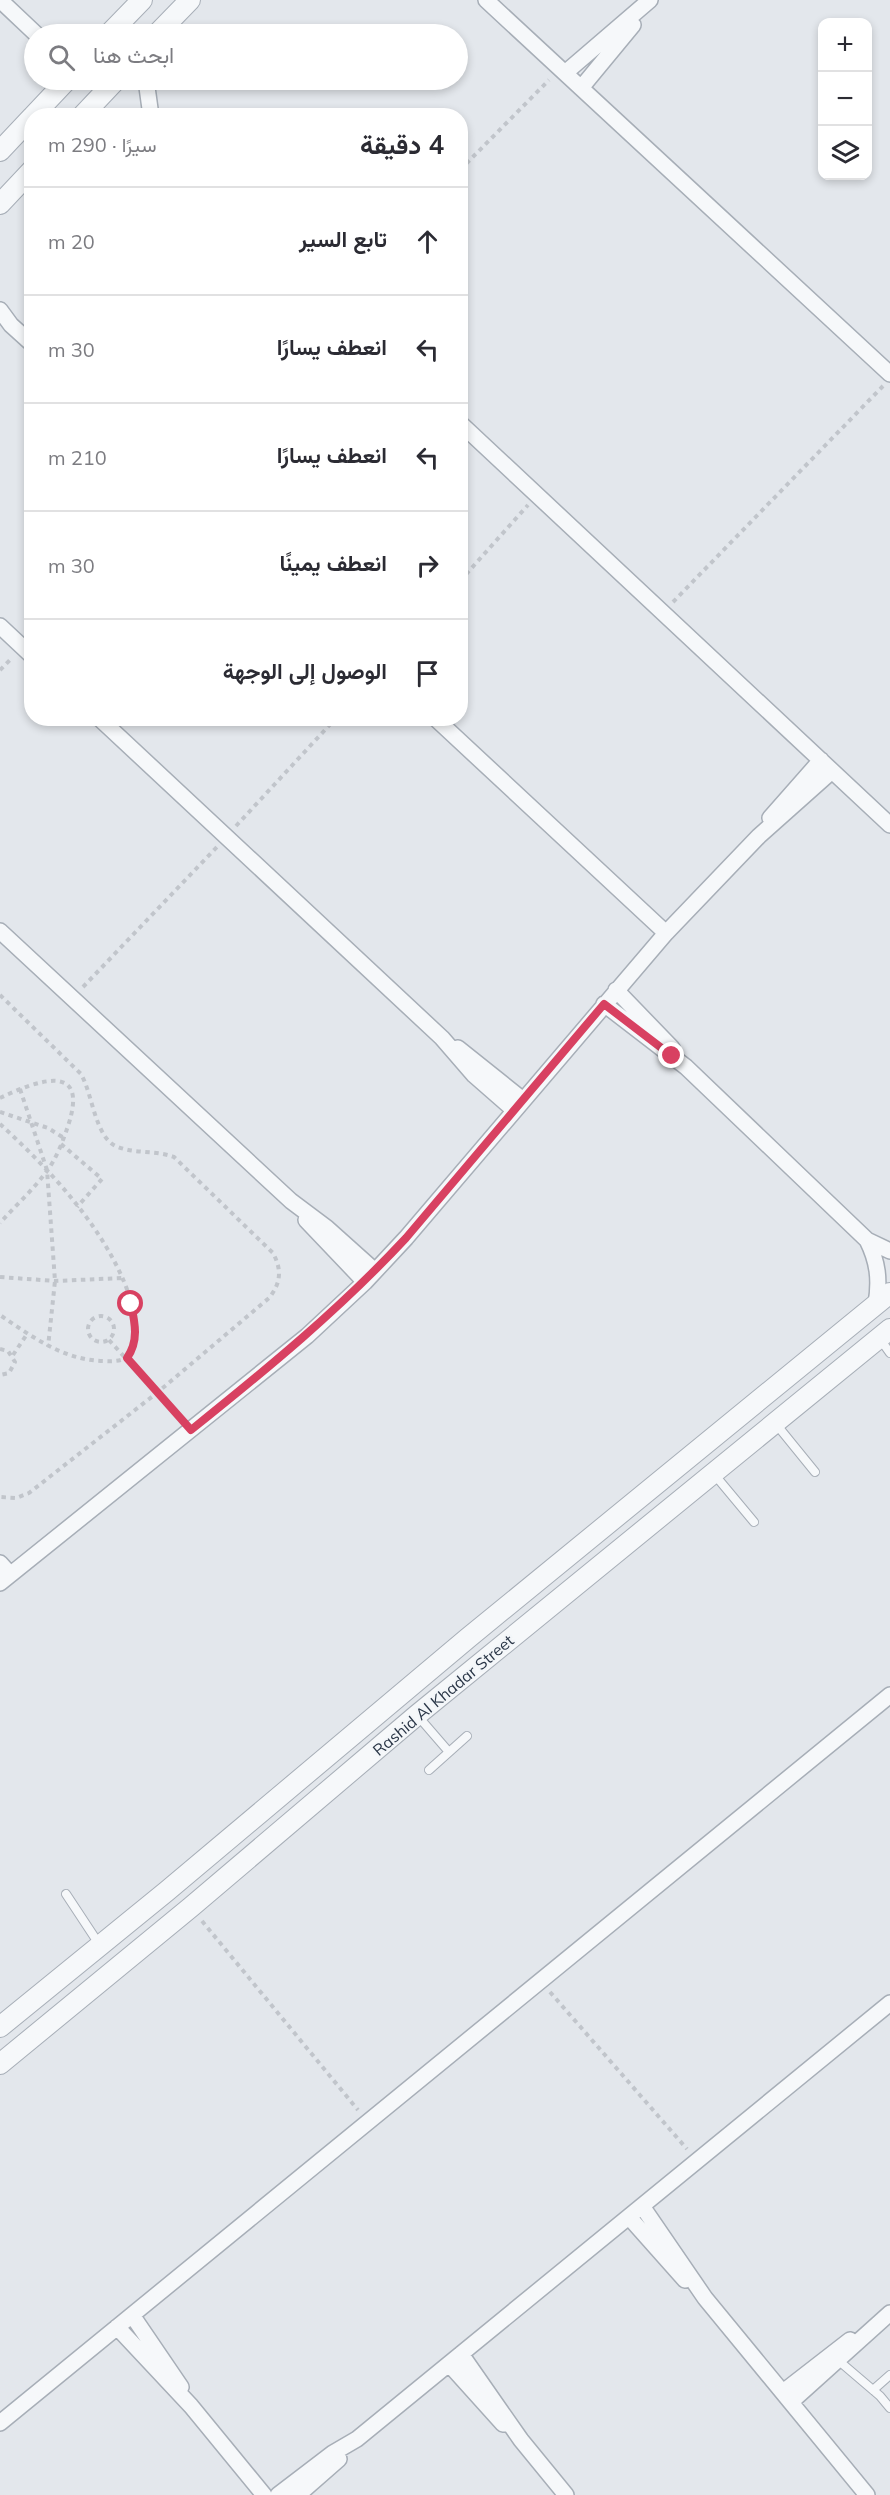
<!DOCTYPE html>
<html lang="ar">
<meta charset="utf-8">
<style>
body{margin:0;font-family:Mulish,Vazirmatn,sans-serif;background:#f2f2f3;color:#2b2b33;direction:rtl}
.controls{position:absolute;right:18px;top:18px;display:grid;overflow:hidden;border-radius:12px;box-shadow:0 3px 9px #0003}
.controls button{width:54px;height:54px;display:grid;place-items:center;padding:0;border:0;border-bottom:2px solid #e1e1e2;background:#fff;color:#2b2b33;font:30px sans-serif}
.stop{position:absolute;width:18px;height:18px;margin:-14px;border:4px solid #d84161;border-radius:50%;background:#fff}
.stop.end{background:#d84161;border-color:#fff;box-shadow:0 2px 6px #0008}
.list{margin:0;padding:0;list-style:none}
h2{display:flex;justify-content:space-between;align-items:center;height:78px;margin:0;padding:0 24px;font-size:26px}
h2 small{font-size:20px;font-weight:400;color:#7c7c81}
.list li{display:grid;grid-template-columns:39px 1fr auto;gap:18px;align-items:center;box-sizing:border-box;height:108px;padding:0 24px;border-top:2px solid #e1e1e2}
.list b{display:block;font-size:22px;white-space:nowrap}
.list em{font-size:20px;font-style:normal;color:#7c7c81}
.icon{flex:none;width:33px;height:33px;fill:none;stroke:currentColor;stroke-width:2;stroke-linecap:round;stroke-linejoin:round}
.map{position:relative;flex:none;width:890px;height:2495px;overflow:hidden;direction:ltr}
.search{position:absolute;background:#fff;box-shadow:0 3px 9px #0003;left:24px;top:24px;width:444px;height:66px;display:flex;align-items:center;gap:15px;box-sizing:border-box;padding:0 21px;border-radius:33px;color:#7c7c81;font-size:22px}
.panel{position:absolute;background:#fff;box-shadow:0 3px 9px #0003;left:24px;top:108px;width:444px;height:618px;border-radius:24px;direction:rtl}
.map>svg:first-child{display:block}
.lines{fill:none;stroke-linecap:round;stroke-linejoin:round}
.service-casing{stroke:#a7aeb7;stroke-width:10}
.minor-casing{stroke:#a7aeb7;stroke-width:18}
.tertiary-casing{stroke:#a7aeb7;stroke-width:22}
.path{stroke:#c1c5cb;stroke-width:4;stroke-dasharray:4.5 4.5;stroke-linecap:butt}
.service{stroke:#f6f8fa;stroke-width:8}
.minor{stroke:#f6f8fa;stroke-width:15}
.tertiary{stroke:#f6f8fa;stroke-width:20}
.route{stroke:#d84161;stroke-width:8}
.labels{text-anchor:middle;stroke-width:4.5;stroke-linejoin:round;paint-order:stroke}
.street-label{font-size:16px;fill:#293546;stroke:#f3f6f9}
</style>
<div class="map">
<svg width="890" height="2495" viewBox="0 0 890 2495">
<rect width="100%" height="100%" fill="#e3e7ec"/>
<g class="lines">
<g class="service-casing">
<path id="service" d="M880,1339L890,1353
M776,1424L815,1472
M714,1474L754,1522
M417,1715L449,1752
M429,1770L467,1736
M66,1894L99,1944
M839,2361L880,2396L890,2408
M873,2390L890,2375"/>
</g>
<g class="minor-casing">
<path id="minor" d="M0,0L36,34
M486,0L890,374
M565,73L650,0
M146,80L151,116
M581,88L633,25
M0,310L11,325L32,344
M460,423L890,825
M0,626L32,656
M99,718L442,1038L474,1075L514,1110
M435,718L666,933
M770,818L821,760
M0,931L291,1201L327,1228L375,1271
M616,990L672,1048
M604,1004L686,1067L867,1240L890,1251
M458,1048L523,1100
M306,1220L365,1282
M867,1240C878,1262 880,1280 876,1304
M0,1563L10,1574
M0,1583L307,1336L365,1282L406,1238L666,933L759,836L832,771
M642,2206L705,2298L867,2495
M629,2217L685,2280
M132,2315L181,2387
M117,2327L191,2406L264,2495
M461,2354L521,2440L566,2495
M449,2364L503,2424
M783,2392L850,2340
M791,2402L890,2313
M0,2423L890,1695
M278,2495L333,2453L357,2439L890,2003
M298,2495L339,2459"/>
</g>
<g class="tertiary-casing">
<path id="tertiary" d="M109,34L142,0
M157,34L190,0
M33,116L67,80
M82,116L116,80
M0,151L32,117
M0,204L32,170
M0,2027L167,1891L468,1638L890,1293
M0,2064L191,1907L417,1715L890,1329"/>
</g>
<path class="path" d="M460,170L549,80
M460,581L528,505
M673,602L883,386
M0,670L12,658
M236,826L336,718
M83,987L217,847
M0,995L81,1074C93,1095 95,1139 118,1147C136,1154 155,1150 174,1157L273,1253C282,1270 281,1283 269,1298L158,1392L29,1493L16,1498L0,1497
M20,1089L47,1170L55,1281L48,1347
M0,1098C36,1081 90,1060 68,1126C63,1141 56,1159 47,1171C33,1190 15,1206 0,1223
M0,1112L48,1128L64,1138
M0,1124C47,1167 96,1219 122,1277C130,1295 138,1321 135,1340C131,1360 122,1362 103,1361C63,1360 31,1336 0,1315
M61,1144L102,1179L77,1207
M0,1277L55,1281L122,1278
M88 1329a13 13 0 1 1 26 0a13 13 0 1 1-26 0Z
M109,1340L181,1419
M0,1349L8,1351L15,1362L9,1373L0,1375
M13,1355L27,1334
M202,1921L358,2110
M550,1992L687,2149"/>
<use href="#service" class="service"/>
<use href="#minor" class="minor"/>
<use href="#tertiary" class="tertiary"/>
</g>
<g class="lines">
<path class="route" d="M131,1304C135,1323 139,1341 127,1358L191,1430C267,1369 339,1310 406,1238L604,1004L672,1056"/>
</g>
<g class="labels">
<g class="street-label">
<text transform="translate(443 1695) rotate(-40)" y="6">Rashid Al Khadar Street</text>
</g>
</g>
</svg>
<div class="controls">
<button>+</button>
<button>−</button>
<button><svg class="icon" aria-label="layers" viewBox="0 0 24 24"><path d="M12 4l9 5-9 5-9-5zM3 14l9 5 9-5"/></svg></button>
</div>
<div class="stop" style="left:131px;top:1304px"></div>
<div class="stop end" style="left:672px;top:1056px"></div>
<div class="search"><svg class="icon" aria-label="search" viewBox="0 0 24 24"><circle cx="10" cy="10" r="6"/><path d="M15 15l6 6"/></svg>ابحث هنا</div>
<section class="panel">
<h2>4 دقيقة<small>سيرًا · 290 m</small></h2>
<ul class="list">
<li><svg class="icon" aria-label="ahead" viewBox="0 0 24 24"><path d="M12 20V5M6 11l6-6 6 6"/></svg><div><b>تابع السير</b></div><em>20 m</em></li>
<li><svg class="icon" aria-label="left" viewBox="0 0 24 24"><path d="M17 20v-9H6M10 6l-5 5 5 5"/></svg><div><b>انعطف يسارًا</b></div><em>30 m</em></li>
<li><svg class="icon" aria-label="left" viewBox="0 0 24 24"><path d="M17 20v-9H6M10 6l-5 5 5 5"/></svg><div><b>انعطف يسارًا</b></div><em>210 m</em></li>
<li><svg class="icon" aria-label="right" viewBox="0 0 24 24"><path d="M7 20v-9h11M14 6l5 5-5 5"/></svg><div><b>انعطف يمينًا</b></div><em>30 m</em></li>
<li><svg class="icon" aria-label="arrive" viewBox="0 0 24 24"><path d="M6 21V4h12l-3 4 3 4H6"/></svg><div><b>الوصول إلى الوجهة</b></div></li>
</ul>
</section>
</div>
